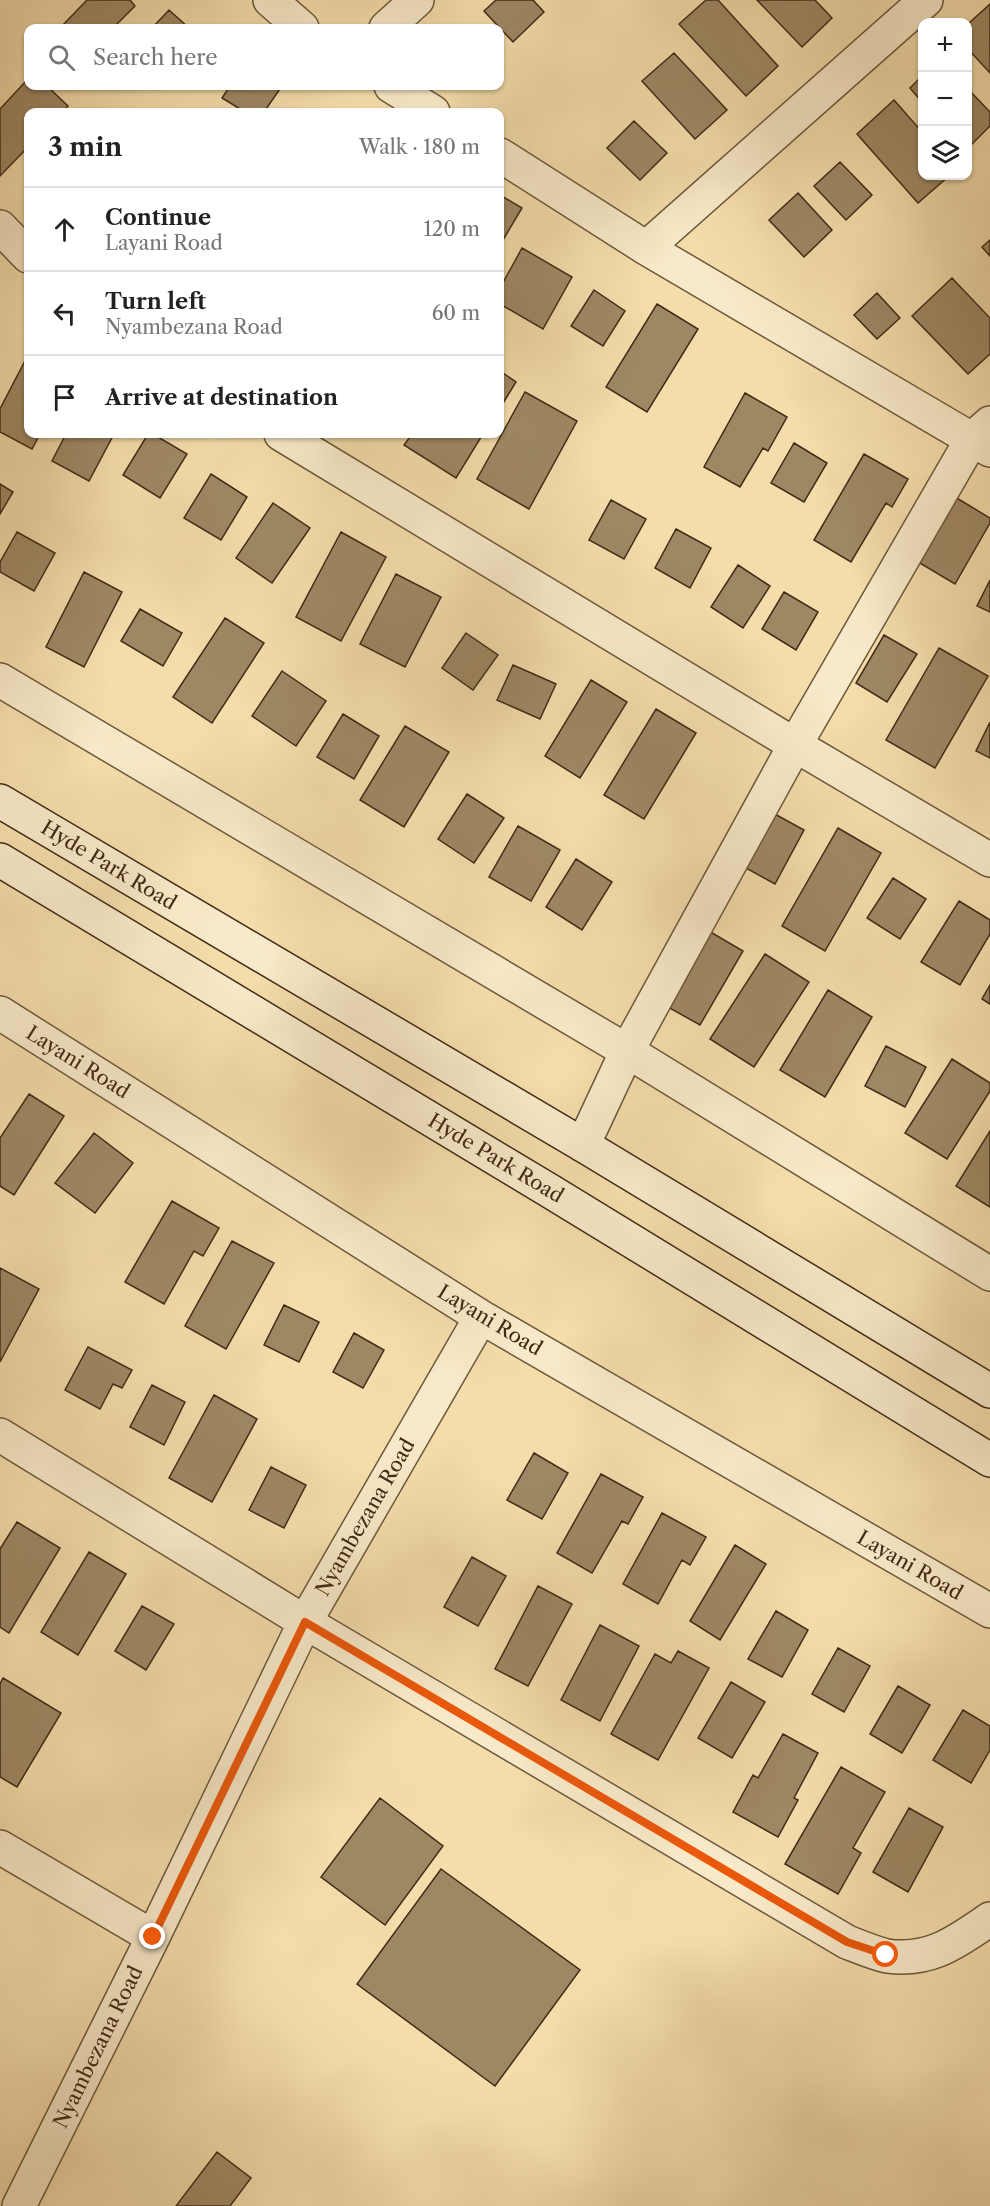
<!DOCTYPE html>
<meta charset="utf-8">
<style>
body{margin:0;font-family:"Libre Caslon Text",serif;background:#f6f6f6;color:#222}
.controls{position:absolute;right:18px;top:18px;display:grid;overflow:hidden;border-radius:12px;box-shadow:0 2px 4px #0004}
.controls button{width:54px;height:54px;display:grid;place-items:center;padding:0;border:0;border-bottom:2px solid #e0e0e0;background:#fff;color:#222;font:30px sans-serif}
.stop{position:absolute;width:18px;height:18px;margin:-14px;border:4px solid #ea580c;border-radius:50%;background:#fff}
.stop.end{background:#ea580c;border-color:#fff;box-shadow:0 2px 6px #0008}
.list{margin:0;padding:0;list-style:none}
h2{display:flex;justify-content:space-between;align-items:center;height:78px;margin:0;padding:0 24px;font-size:26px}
h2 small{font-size:20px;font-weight:400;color:#767676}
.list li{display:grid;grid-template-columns:39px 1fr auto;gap:18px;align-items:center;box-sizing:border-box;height:84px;padding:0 24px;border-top:2px solid #e0e0e0}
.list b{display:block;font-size:22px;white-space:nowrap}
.list p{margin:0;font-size:20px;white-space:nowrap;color:#767676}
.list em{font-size:20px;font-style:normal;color:#767676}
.icon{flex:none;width:33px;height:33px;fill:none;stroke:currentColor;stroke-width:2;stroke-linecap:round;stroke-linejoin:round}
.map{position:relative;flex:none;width:990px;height:2206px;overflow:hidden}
.search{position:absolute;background:#fff;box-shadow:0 2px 4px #0004;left:24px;top:24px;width:480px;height:66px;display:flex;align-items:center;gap:15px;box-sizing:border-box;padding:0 21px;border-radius:12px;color:#767676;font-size:22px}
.panel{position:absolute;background:#fff;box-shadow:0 2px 4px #0004;left:24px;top:108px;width:480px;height:330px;border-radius:12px}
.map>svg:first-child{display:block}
.building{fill:#9e8864;stroke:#402b17;stroke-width:1.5}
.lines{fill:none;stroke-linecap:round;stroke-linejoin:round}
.street-casing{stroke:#6d583c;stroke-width:36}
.secondary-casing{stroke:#402b17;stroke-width:36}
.street{stroke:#f8e9c8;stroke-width:33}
.secondary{stroke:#f8e9c8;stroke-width:33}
.route{stroke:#ea580c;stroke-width:8}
.labels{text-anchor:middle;stroke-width:4.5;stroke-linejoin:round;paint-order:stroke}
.street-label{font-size:20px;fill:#402b17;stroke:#f8e9c8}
</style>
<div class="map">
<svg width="990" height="2206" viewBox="0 0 990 2206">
<rect width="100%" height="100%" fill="#f4ddab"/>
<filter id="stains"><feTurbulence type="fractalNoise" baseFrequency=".00333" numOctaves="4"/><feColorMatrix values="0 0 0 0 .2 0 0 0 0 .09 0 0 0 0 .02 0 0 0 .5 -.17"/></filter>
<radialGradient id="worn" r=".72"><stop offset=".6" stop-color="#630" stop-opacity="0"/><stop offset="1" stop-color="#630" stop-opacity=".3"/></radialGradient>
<path class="building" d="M87,0H130L135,6L113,28H60Z
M496,0H533L544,12L513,42L484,11Z
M706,0H718L778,66L746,96L679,24Z
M757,0H815L832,18L802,47Z
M990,4V73L968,49V24Z
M169,10L189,28H152Z
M674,53L727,110L695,139L642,81Z
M922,76V102L910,88Z
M28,79V86H47L68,106L62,112H28V147L0,176V109Z
M230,86H282L264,112H245L222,98Z
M968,89L990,112V126L968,148Z
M894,100L922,132V176H949L918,203L857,134Z
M634,121L667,153L640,180L607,148Z
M840,162L872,195L846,220L814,186Z
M798,193L832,230L804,257L769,220Z
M500,195L522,208L500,245Z
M990,240V256L982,247Z
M522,248L572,277L543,329L500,304V288Z
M952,278L990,318V354L968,374L912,316Z
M594,290L625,311L603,346L571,326Z
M877,293L900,318L877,339L854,315Z
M657,304L698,329L647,412L606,387Z
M28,355V434H40L32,449L0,432V409Z
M500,371L516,382L500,408Z
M525,392L577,421L529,509L477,479Z
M745,393L787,417L768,451L763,448L740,487L704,467Z
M66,434H114L89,481L52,461Z
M148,434H153L187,454L160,498L123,475Z
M412,434H483L456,478L404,445Z
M794,443L827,463L804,502L771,483Z
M864,454L908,479L892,507L886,503L851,562L814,540Z
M211,474L247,497L221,540L184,518Z
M0,484L13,492L0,514Z
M955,497L990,518V523L955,584L918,562Z
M611,500L646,519L624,559L589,540Z
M273,503L310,528L272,583L236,558Z
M676,529L711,548L690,588L655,568Z
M17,532L55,553L34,591L0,572V562Z
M341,532L386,557L341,641L296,617Z
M738,565L770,586L743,628L711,607Z
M84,572L122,592L84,667L46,647Z
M396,574L441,597L405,667L360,644Z
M990,580V612L977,606Z
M784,592L818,612L796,650L762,629Z
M140,609L182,633L163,666L121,641Z
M225,618L264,643L212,723L173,697Z
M466,633L498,655L473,690L442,668Z
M884,635L917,654L887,702L856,683Z
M939,648L988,676L935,768L886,740Z
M513,665L556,684L540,719L497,700Z
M282,671L326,701L296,746L252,716Z
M591,680L627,702L580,778L545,756Z
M656,709L696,733L644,819L604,795Z
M343,714L379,736L354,779L317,757Z
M990,722V758L976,751Z
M405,726L449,752L404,827L360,800Z
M467,794L504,818L474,863L438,839Z
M773,813L804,830L775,884L744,867Z
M518,826L560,850L531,901L489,877Z
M838,828L881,853L825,951L782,926Z
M576,859L612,882L582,930L546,907Z
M893,878L926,899L900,939L867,918Z
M959,901L990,920V934L960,985L921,962Z
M702,927L743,951L700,1025L659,1002Z
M765,954L809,982L754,1067L710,1039Z
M990,985V1004L982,999Z
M828,990L872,1017L825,1097L780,1070Z
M886,1046L926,1067L905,1107L865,1086Z
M952,1059L990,1083V1091L947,1159L905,1133Z
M29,1094L64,1116L14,1195L0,1186V1138Z
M990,1131V1207L956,1186Z
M94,1133L133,1163L95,1213L55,1183Z
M172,1201L219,1228L203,1256L194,1251L164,1304L125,1282Z
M232,1241L274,1263L226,1349L185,1326Z
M0,1268L39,1289L0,1362Z
M284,1305L319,1322L299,1362L264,1345Z
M354,1333L384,1350L363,1388L333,1372Z
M88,1347L132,1370L122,1388L113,1384L100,1409L65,1390Z
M152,1385L185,1402L164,1445L130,1427Z
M214,1395L257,1419L212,1502L169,1478Z
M534,1453L568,1473L542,1519L507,1500Z
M271,1467L306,1485L284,1528L249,1510Z
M601,1474L643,1497L628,1524L622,1521L592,1573L557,1553Z
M662,1513L706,1537L690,1565L682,1560L658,1604L623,1584Z
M17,1522L60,1548L9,1633L0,1627V1549Z
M735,1545L766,1564L720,1640L690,1621Z
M89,1552L126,1574L78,1655L41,1632Z
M472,1557L506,1576L478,1626L444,1607Z
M538,1586L572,1604L528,1686L495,1669Z
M142,1606L174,1624L146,1670L115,1651Z
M776,1611L808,1630L782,1677L748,1659Z
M600,1625L639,1646L600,1721L561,1700Z
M838,1648L870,1666L844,1712L812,1694Z
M678,1651L709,1668L658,1760L611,1734L655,1654L671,1663Z
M3,1678L61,1713L17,1787L0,1777V1684Z
M731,1682L765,1702L732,1758L698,1738Z
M898,1686L930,1705L902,1753L870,1734Z
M963,1710L990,1726V1750L971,1783L933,1760Z
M783,1734L818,1753L794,1798L798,1800L778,1837L733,1812L753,1775L758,1778Z
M841,1767L885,1792L853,1848L861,1853L838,1894L785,1864Z
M380,1798L443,1846L385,1925L321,1877Z
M909,1808L943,1827L908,1892L873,1872Z
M441,1869L580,1970L495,2086L357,1984Z
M217,2152L251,2178L230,2206H176Z"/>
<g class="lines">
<g class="street-casing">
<path id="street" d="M270,0L302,28
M386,28L417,0
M391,86L433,112
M500,155L646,248L990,450
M0,227L28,256
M646,248L926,0
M281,434L795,745L990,860
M0,680L627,1051L990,1274
M0,1013L481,1317L990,1611
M583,1145L627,1051L795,745L972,439L990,423
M0,1435L305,1622L847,1942C860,1947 874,1953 887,1956C931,1962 956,1942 990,1919
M0,1847L153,1937
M19,2206L153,1937L305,1622L481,1317"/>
</g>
<g class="secondary-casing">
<path id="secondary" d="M0,801L583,1145L990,1391
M0,860L550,1191L990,1460"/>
</g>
<use href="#street" class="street"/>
<use href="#secondary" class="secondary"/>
</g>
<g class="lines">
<path class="route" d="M153,1937L305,1622L847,1942L886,1955"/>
</g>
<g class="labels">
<g class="street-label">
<text transform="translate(109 865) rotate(31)" y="7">Hyde Park Road</text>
<text transform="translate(78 1062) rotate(32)" y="7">Layani Road</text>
<text transform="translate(496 1158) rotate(31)" y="7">Hyde Park Road</text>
<text transform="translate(490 1320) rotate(31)" y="7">Layani Road</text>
<text transform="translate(365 1517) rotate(-60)" y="7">Nyambezana Road</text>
<text transform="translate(910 1565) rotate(30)" y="7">Layani Road</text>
<text transform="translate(98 2047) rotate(-64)" y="7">Nyambezana Road</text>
</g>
</g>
<rect width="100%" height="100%" filter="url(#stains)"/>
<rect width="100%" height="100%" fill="url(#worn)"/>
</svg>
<div class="controls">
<button>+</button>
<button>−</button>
<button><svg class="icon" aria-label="layers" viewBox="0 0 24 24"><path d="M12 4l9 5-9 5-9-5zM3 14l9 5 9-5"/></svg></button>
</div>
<div class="stop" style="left:886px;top:1955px"></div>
<div class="stop end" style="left:153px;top:1937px"></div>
<div class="search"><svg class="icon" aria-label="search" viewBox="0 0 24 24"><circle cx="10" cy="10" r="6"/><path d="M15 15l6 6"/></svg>Search here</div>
<section class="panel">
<h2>3 min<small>Walk · 180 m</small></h2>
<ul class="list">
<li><svg class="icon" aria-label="ahead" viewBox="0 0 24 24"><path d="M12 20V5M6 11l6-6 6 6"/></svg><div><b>Continue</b><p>Layani Road</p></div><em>120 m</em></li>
<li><svg class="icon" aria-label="left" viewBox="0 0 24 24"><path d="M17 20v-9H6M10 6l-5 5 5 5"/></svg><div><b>Turn left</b><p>Nyambezana Road</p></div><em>60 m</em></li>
<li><svg class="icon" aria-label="arrive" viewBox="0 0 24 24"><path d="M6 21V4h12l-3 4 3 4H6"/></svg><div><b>Arrive at destination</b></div></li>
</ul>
</section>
</div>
